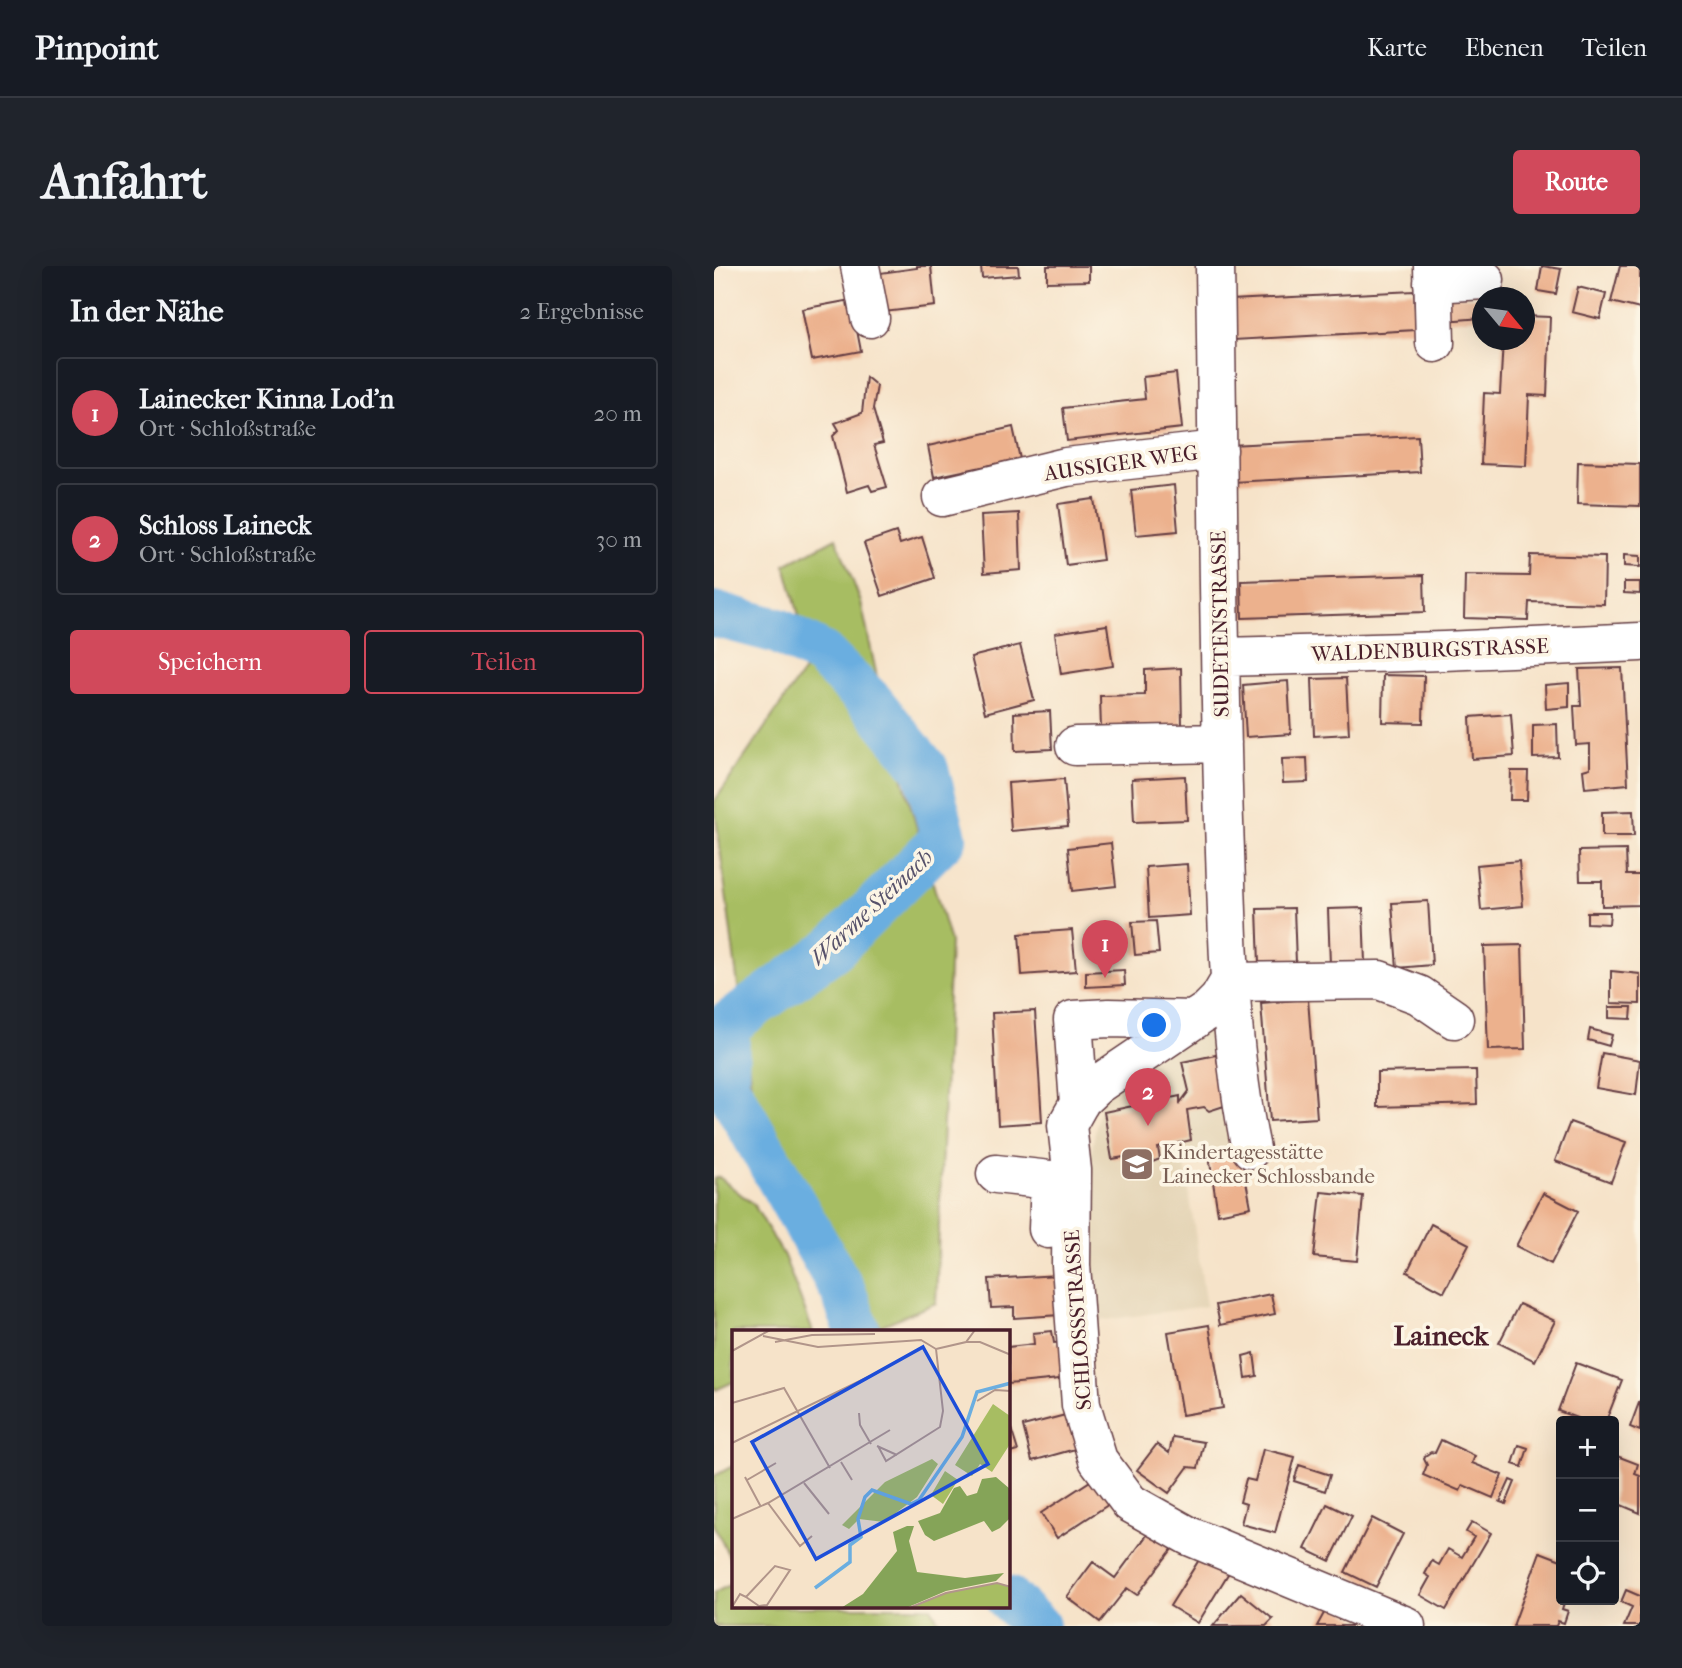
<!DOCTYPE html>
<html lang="de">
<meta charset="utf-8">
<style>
body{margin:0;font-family:"IM FELL French Canon",serif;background:#20242c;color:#f1f3f6}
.controls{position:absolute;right:21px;bottom:21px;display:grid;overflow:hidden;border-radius:7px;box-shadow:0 7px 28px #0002}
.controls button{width:63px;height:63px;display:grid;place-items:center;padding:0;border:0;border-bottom:2px solid #363941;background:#171b24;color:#f1f3f6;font:35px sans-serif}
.compass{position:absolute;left:758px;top:21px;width:63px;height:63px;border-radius:50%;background:#171b24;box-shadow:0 7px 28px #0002;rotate:119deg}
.you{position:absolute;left:441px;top:760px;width:24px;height:24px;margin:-18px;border:5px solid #fff;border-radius:50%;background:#1a73e8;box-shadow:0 0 0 10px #1a73e833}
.badge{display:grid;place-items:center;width:46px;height:46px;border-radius:50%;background:#d1495b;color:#fff;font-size:23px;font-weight:700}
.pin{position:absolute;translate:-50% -58px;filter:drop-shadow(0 2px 4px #0008)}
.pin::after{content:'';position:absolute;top:37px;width:24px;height:21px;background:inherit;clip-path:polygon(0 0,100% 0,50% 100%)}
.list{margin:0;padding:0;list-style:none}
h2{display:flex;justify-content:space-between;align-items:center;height:91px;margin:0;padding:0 28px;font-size:30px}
h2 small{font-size:23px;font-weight:400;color:#9ea1a6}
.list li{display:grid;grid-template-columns:46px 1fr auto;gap:21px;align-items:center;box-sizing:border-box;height:112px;margin:0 14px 14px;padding:0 14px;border:2px solid #363941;border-radius:7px}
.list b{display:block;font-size:26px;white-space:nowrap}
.list p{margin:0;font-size:23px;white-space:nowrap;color:#9ea1a6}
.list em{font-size:23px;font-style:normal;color:#9ea1a6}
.actions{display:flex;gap:14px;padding:21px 28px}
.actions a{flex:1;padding:16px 0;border:2px solid #d1495b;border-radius:7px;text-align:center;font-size:24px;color:#d1495b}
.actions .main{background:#d1495b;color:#fff}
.icon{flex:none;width:38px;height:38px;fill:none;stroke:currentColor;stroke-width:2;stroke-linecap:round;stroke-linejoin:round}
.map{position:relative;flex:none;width:926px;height:1360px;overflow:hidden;border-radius:7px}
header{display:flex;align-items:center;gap:42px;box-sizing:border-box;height:98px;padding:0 35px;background:#171b24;border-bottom:2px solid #363941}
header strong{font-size:33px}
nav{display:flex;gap:38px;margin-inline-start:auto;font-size:24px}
.intro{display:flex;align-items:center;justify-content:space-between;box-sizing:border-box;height:168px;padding:0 42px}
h1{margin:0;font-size:49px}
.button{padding:18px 32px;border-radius:7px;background:#d1495b;color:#fff;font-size:24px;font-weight:700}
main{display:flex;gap:42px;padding:0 42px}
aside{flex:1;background:#171b24;border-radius:7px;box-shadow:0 7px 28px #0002}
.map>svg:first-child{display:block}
.built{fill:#e5d5b7}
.green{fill:#a7bd62;stroke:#786e46;stroke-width:2}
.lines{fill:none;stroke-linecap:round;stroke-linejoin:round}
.river{stroke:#6baee0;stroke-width:46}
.building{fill:#ecb18d}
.minor-casing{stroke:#643c43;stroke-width:41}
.minor{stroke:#fff;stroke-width:38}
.labels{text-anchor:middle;stroke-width:7;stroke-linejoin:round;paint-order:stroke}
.street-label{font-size:21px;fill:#4a1f2b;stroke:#fcf5e5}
.education-label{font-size:21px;fill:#785e54;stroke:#fcf5e5;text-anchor:start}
.water-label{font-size:23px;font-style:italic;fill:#56516a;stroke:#fcf5e5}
.district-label{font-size:28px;font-weight:bold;fill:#4a1f2b;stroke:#fcf5e5}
.inset-river{fill:none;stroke:#6baee0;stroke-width:3.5}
.inset-road{fill:none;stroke:#b1958a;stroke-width:2}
.view{fill:#1d4ed8;fill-opacity:0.15;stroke:#1d4ed8;stroke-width:3.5}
.inset-edge{fill:none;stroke:#4a1f2b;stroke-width:3.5}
</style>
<header>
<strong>Pinpoint</strong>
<nav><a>Karte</a><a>Ebenen</a><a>Teilen</a></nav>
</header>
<div class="intro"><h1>Anfahrt</h1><a class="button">Route</a></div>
<main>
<aside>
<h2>In der Nähe<small>2 Ergebnisse</small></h2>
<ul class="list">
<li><span class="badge">1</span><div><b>Lainecker Kinna Lod'n</b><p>Ort · Schloßstraße</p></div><em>20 m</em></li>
<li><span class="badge">2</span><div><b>Schloss Laineck</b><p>Ort · Schloßstraße</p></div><em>30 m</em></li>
</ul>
<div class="actions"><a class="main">Speichern</a><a>Teilen</a></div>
</aside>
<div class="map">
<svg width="926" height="1360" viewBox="0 0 926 1360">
<rect width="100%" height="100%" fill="#fcf5e5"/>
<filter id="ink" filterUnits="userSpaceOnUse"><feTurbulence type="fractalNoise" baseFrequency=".0143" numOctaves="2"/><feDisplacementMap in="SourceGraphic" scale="14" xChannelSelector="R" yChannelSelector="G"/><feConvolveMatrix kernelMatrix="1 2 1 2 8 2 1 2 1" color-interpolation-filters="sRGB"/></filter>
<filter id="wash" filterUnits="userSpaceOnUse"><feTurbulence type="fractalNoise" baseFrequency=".00686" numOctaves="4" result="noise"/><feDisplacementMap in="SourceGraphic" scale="28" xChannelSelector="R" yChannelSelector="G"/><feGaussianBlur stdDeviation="1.57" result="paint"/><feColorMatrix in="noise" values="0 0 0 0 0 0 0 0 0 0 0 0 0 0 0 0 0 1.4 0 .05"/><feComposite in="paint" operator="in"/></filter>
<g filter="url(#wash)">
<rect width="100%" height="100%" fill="#f6e3c9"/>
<path class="built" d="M505,745L518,881L470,892L492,1040L383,1055L374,905L387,832Z"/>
<path class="green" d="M122,272L147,336L173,458L236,676L222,1037L166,1060L37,820L0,536L97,394L71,299Z
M5,911L40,939L70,990L99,1066H19V1116L2,1124L0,1120V913Z
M19,1200V1298L0,1260V1210Z
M19,1317V1341H217L227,1360H0V1327Z"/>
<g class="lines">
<path class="river" d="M0,348L64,365L108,388L157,436L212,504L230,572L120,682L13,759L12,819L129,1025L144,1066
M294,1333L323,1360"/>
</g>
<g id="blocks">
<path class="building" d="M203,0H217L221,40L170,46L166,7L203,2Z
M267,0H304L305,9L268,12Z
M333,0H375V15L333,16Z
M828,0L847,3L842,28L824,25Z
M906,0H926V43L897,36Z
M864,21L892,28L886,53L858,46Z
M700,25L702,64L519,74L517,34Z
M728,29L768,32V52L730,55Z
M137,34L147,85L98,94L88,43Z
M810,50L836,51L833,130L815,129L812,200L767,198L770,127L786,128L789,74H810Z
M462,107L468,162L353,175L349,142L431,133L429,111Z
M152,111L163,120L159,143L169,177L160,179L173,221L158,225L155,219L133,226L119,170L125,164L121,157L148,147Z
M299,161L306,193L220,211L214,180Z
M704,170L706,206L518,216L516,179Z
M864,196L926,198V240L863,238Z
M460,219L464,265L422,269L417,224Z
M380,233L389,294L352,299L344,238Z
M305,247L307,304L270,307L267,249Z
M182,266L186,278L208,271L221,312L168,330L150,277Z
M816,289L891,291L890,338L815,336L814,354L750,352L751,309L815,310Z
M910,289L926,290V301L910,300Z
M710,309L711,346L528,352L527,315Z
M910,316H926V328L910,327Z
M393,359L399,400L347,408L341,367Z
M306,379L320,434L271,447L257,391Z
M467,402L468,461L387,464L386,430L431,429V404Z
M908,402L914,518L871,522L869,504L876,502V478L862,479L860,440H867L865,403Z
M669,409L710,410L709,457L668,456Z
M632,412L635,468L600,470L598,413Z
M574,415L577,468L532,471L529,419Z
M855,417V441L832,443L831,419Z
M336,445L338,483L301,485L300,447Z
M797,448L800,490L758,493L756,451Z
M843,458L844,491L819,492V459Z
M593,492L594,516L569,517L568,493Z
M797,505H814L813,534H796Z
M471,510L473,554L420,556L418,513Z
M350,513L354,560L297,565L294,517Z
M919,545L920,570H888V546Z
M397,577L402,620L358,625L354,582Z
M912,584L913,609H926V639L888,640V615H866L865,585Z
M805,595L809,640L767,644L763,599Z
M473,598L476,649L435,652L432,601Z
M714,635L718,699L683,702L678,637Z
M580,642L582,697L545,698L543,643Z
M649,642L651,697L616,698L614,643Z
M873,646H896L895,658L873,657Z
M442,655L445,687L421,689L418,656Z
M358,664L362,705L308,709L305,668Z
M808,679L811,783L774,784L770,680Z
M410,704L411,719L372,721V706Z
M897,705L926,708V738L897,737Z
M594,733L603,852L556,855L547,737Z
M895,741H918L917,753L895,752Z
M321,745L328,856L284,859L278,747Z
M876,763L898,769L895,780L874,774Z
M888,787L926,794L922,829L882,822Z
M502,789L513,839L495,845L490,841L473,844L477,874L444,882L446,893L434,898V887L398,893L390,846L466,830V837L475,825L468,796Z
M762,804L763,838L663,841V806Z
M856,856L912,876L897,916L841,895Z
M526,884L537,941L504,948L495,890Z
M607,926L649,930L643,995L600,991Z
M829,927L864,945L837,998L802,980Z
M717,958L755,978L730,1026L693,1006Z
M344,1009L346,1049L300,1052V1041L277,1042L275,1013Z
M557,1028L561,1048L506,1059L502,1039Z
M805,1038L841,1055L821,1095L785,1077Z
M495,1059L509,1142L468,1149L454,1066Z
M338,1065L340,1077L351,1076L355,1112L294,1118V1081L320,1078L319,1067Z
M540,1087L543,1110L532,1112L529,1090Z
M862,1097L908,1114L892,1155H871L844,1145Z
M926,1134V1165L916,1161Z
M363,1146L372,1180L318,1195L309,1160Z
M294,1153L304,1185L294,1188Z
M459,1171L490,1176L484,1202L474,1201L455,1227L423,1204L443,1178L455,1187Z
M727,1174L761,1190L758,1197L788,1209L779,1232L749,1219L746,1225L709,1209L713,1199L710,1193L711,1190L717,1186L721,1187Z
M805,1179L814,1182L808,1201L799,1198Z
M549,1183L581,1191L561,1267L527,1258L532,1238L526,1236L532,1213L541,1215Z
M903,1190L924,1198L921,1208L926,1210V1247L900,1236V1198Z
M585,1199L616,1209L611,1225L580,1215Z
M387,1208L403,1233L343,1272L327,1247Z
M796,1214L801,1216L792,1238L786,1236Z
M613,1238L638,1250L616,1295L591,1283Z
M658,1252L689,1268L662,1321L631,1306Z
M758,1256L777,1267L732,1344L706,1329L716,1311L711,1308L718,1295L725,1299L734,1283L748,1291L760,1271L752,1266Z
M439,1261L462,1278L423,1329L413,1322L386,1356L353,1331L379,1296L401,1312Z
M490,1286L517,1303L484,1357L456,1340Z
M826,1286L847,1294V1334H851L848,1343L854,1345L850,1357L844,1355L842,1360H799Z
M912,1324L926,1330V1360H910L918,1341L907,1336Z
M527,1327L559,1353L552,1360H499Z
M615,1338L642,1352L638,1360H603Z"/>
</g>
</g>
<g filter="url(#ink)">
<use href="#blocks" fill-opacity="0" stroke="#643c43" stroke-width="2"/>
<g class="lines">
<g class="minor-casing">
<path id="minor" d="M146,0L156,52
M501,0C504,185 504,371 510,556C514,665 514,775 537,883
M719,0L721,77
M719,17L771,14
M228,231L352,201L504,184
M507,391L730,385L926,376
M361,480L508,477
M515,716L505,733L494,744L383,819L367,834L353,859L358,904L357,999L367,1139L384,1194L416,1237L475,1270L692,1360
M515,716L665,714L705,729L740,753
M365,838L359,754L395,752L480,754
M282,908L336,914L334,963"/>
</g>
<use href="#minor" class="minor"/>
</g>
</g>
<defs>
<g id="school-square" transform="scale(1.75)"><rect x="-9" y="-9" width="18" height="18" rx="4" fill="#8d6e63" stroke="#fcf5e5"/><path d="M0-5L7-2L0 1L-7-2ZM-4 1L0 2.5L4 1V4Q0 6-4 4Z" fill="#fff"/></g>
</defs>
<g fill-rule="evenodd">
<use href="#school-square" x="423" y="898"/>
</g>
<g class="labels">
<g class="street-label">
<text transform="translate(407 197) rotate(-8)" y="7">AUSSIGER WEG</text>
<text transform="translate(506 358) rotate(-91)" y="7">SUDETENSTRASSE</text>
<text transform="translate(716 384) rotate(-2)" y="7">WALDENBURGSTRASSE</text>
<text transform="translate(364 1054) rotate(-94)" y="7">SCHLOSSSTRASSE</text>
</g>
<g class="education-label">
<text x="448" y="893">Kindertagesstätte<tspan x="448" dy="24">Lainecker Schlossbande</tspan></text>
</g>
<g class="water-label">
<text transform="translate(157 641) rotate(-43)" y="8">Warme Steinach</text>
</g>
<g class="district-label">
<text x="727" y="1079">Laineck</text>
</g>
</g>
<g transform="translate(18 1064)">
<rect width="278" height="278" fill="#f6e3c9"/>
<path d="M261,74L278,86V114L260,142L248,134L240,146L223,135ZM200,129L206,134L185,167L152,192L127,189L117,199L110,195L153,152ZM213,141L226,150L211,174L199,165ZM265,253L278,257V278H177L214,263Z" fill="#a7bd62"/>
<path d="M264,147L278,159V188L268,198L260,202L252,191L202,211L193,205L186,191L208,183L222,158L228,156L235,166L245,163L250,149ZM175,196H182L177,211L185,242L233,248L272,243L264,251L214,261L174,278H109L131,264L165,221L161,202Z" fill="#85a458"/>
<path class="inset-river" d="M83,258L118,232V215L129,207L126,189L133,167L140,160L179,174L187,170L230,107L245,62L279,53"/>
<path class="inset-road" d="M31,6L86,17L189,10L204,19M43,12L80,5L143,4M234,12H248L279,25M204,19L234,12L243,0M0,21L38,0M245,71L263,60L279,61M0,73L52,58L98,138M127,83L128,95L139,114M0,113L138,46M145,116L165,125M146,116L154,131L208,97L211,81L204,19M109,132L120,150M13,147L29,177M15,150L44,133M72,153L97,184M36,173L68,216L80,206M0,189L36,173L158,100M0,277L8,264L14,267L43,236L58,240L35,275L27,276L14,267M177,278L214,263L265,253L279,257"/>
<path class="view" d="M191,17L256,134L84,229L20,112Z"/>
<rect width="278" height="278" class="inset-edge"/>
</g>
</svg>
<div class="controls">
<button>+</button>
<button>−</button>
<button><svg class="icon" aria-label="locate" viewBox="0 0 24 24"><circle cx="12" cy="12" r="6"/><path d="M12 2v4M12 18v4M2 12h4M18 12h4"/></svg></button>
</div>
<svg class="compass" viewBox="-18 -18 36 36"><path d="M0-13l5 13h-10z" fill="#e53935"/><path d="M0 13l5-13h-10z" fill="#9ea1a6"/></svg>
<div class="you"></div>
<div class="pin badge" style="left:391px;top:712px">1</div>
<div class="pin badge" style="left:434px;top:860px">2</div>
</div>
</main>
